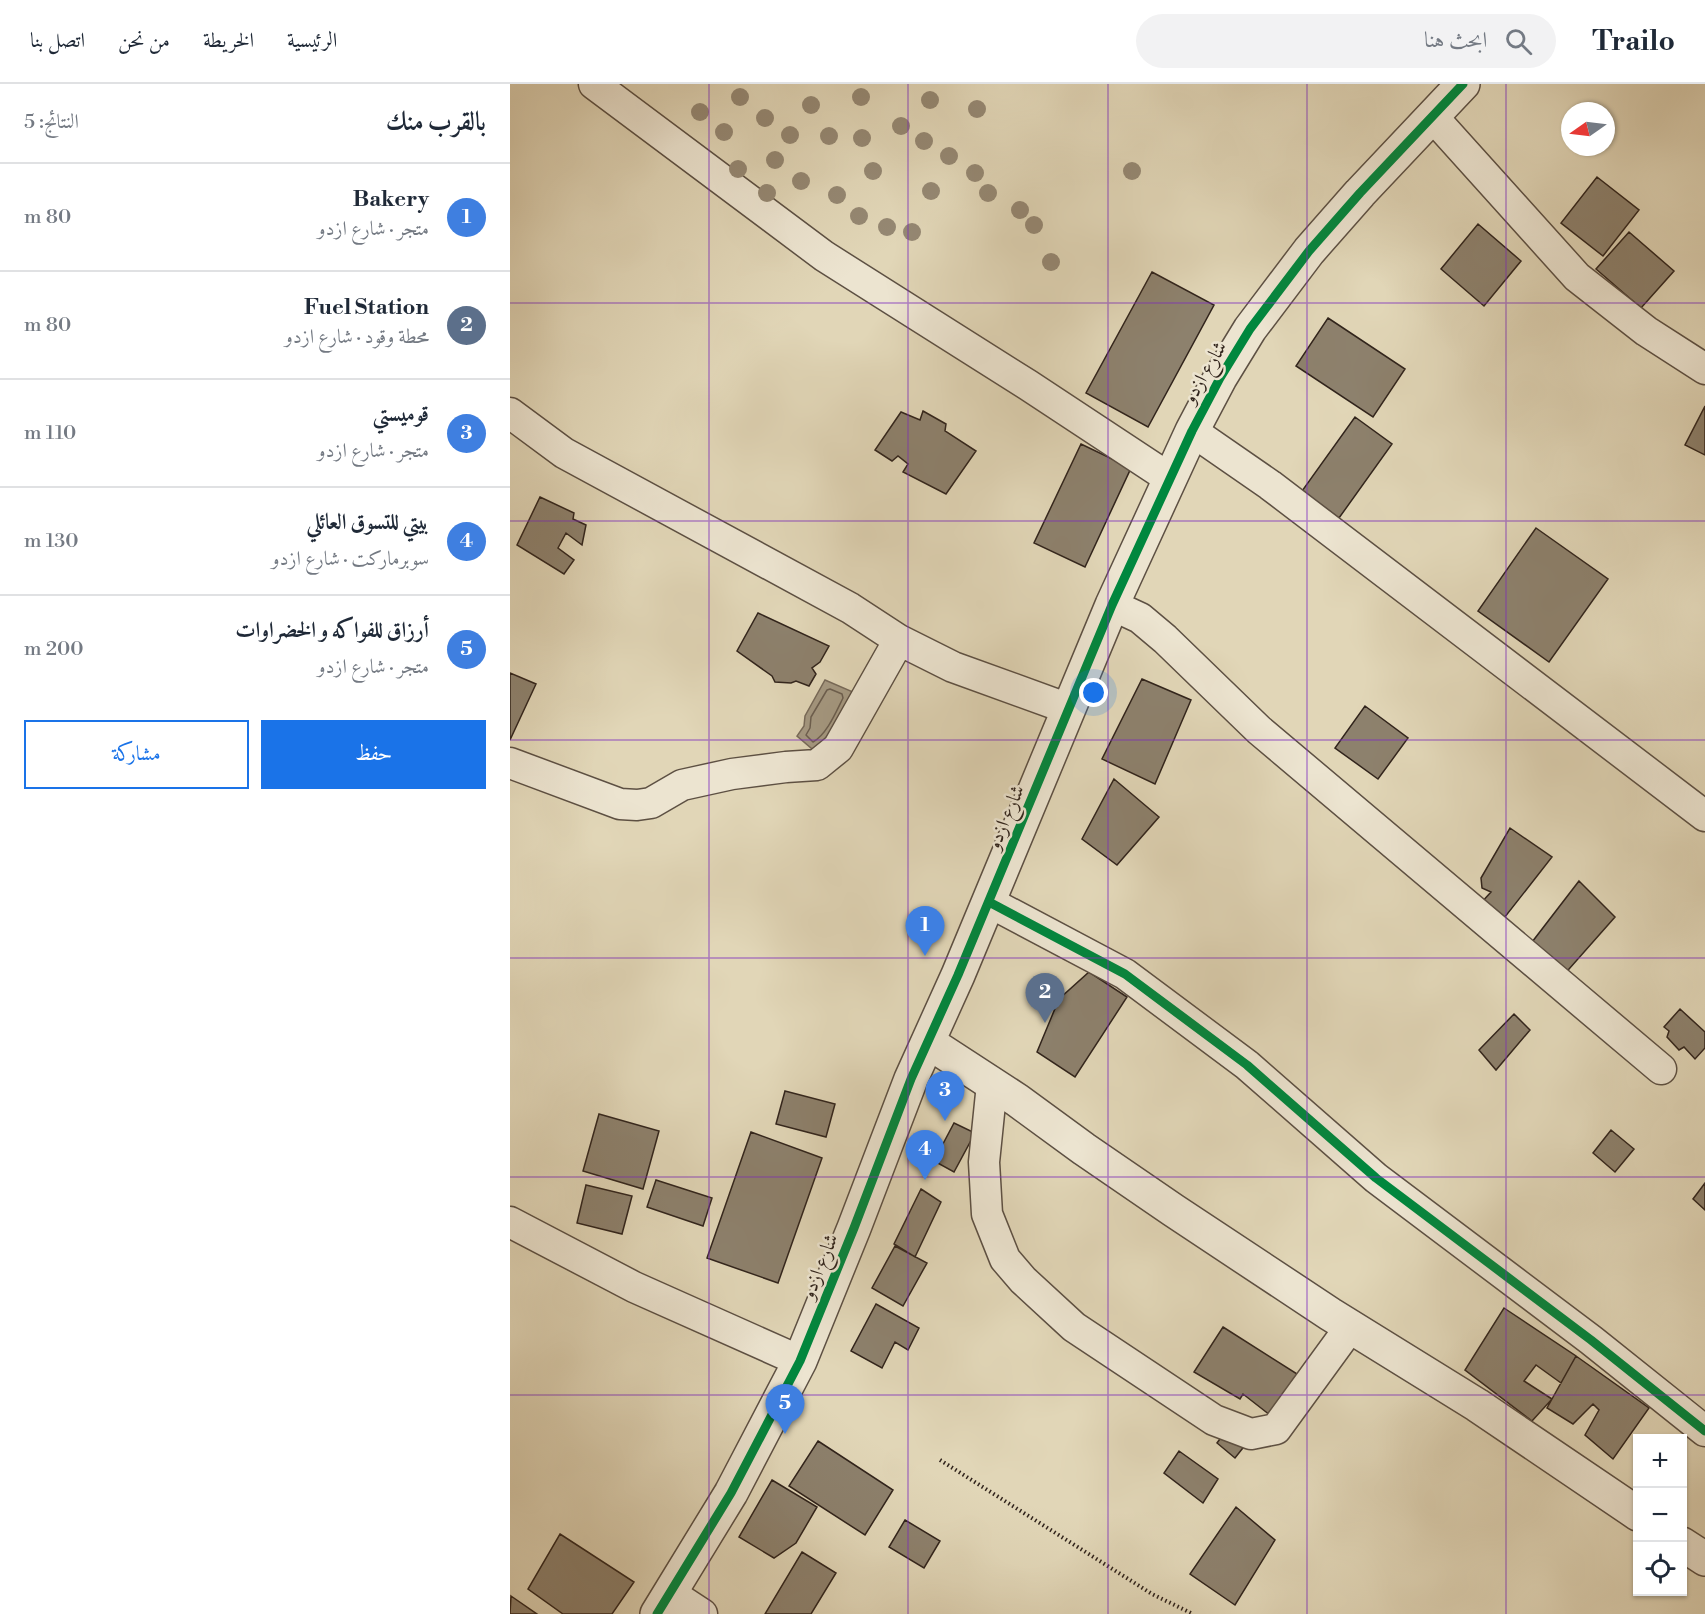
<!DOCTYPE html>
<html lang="ar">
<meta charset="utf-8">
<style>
body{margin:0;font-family:"Libre Bodoni",Amiri,serif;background:#f2f2f3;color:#1f2937;direction:rtl}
.controls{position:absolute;right:18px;bottom:18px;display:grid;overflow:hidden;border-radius:0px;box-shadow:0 2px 4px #0004}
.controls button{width:54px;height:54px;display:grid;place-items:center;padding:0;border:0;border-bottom:2px solid #e0e1e3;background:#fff;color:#1f2937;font:30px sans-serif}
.compass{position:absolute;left:1051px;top:18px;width:54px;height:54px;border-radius:50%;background:#fff;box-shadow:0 2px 4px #0004;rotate:256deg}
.you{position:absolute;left:584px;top:609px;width:21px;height:21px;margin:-15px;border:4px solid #fff;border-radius:50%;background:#1a73e8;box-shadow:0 0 0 9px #1a73e833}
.badge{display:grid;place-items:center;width:39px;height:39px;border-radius:50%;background:#1a73e8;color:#fff;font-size:20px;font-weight:700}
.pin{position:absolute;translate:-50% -50px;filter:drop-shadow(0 2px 3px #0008)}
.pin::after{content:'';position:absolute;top:32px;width:21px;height:18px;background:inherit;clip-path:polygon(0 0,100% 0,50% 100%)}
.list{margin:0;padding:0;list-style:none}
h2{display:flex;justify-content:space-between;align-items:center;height:78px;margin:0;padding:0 24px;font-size:26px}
h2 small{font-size:20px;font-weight:400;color:#747a83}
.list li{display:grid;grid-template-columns:39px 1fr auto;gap:18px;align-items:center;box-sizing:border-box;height:108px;padding:0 24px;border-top:2px solid #e0e1e3}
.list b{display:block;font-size:22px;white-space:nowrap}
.list p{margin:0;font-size:20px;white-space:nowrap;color:#747a83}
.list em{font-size:20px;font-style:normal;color:#747a83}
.actions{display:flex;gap:12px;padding:18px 24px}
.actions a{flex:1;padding:14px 0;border:2px solid #1a73e8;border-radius:0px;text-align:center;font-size:21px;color:#1a73e8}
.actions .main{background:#1a73e8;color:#fff}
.icon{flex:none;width:33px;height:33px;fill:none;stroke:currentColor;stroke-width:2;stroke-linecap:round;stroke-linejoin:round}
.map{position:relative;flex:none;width:1195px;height:1530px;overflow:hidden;direction:ltr}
header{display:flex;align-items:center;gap:36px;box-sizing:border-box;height:84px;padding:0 30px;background:#fff;border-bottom:2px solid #e0e1e3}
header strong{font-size:28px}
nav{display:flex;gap:33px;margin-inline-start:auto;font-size:21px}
.search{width:420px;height:54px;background:#f2f2f3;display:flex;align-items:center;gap:15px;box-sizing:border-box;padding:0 21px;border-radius:33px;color:#747a83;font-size:22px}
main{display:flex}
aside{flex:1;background:#fff}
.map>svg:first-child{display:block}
.water{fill:#a59982;stroke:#776a59;stroke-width:1.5}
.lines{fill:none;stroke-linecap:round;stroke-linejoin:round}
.shore{stroke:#6b5e4f;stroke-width:1.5}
.building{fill:#8d816d;stroke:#31241c;stroke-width:1.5}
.minor-casing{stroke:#5d5043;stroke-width:33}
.tertiary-casing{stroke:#5d5043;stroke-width:36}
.path{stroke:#31241c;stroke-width:4;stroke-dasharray:1.5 3;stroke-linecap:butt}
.minor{stroke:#ece4d0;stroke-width:30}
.tertiary{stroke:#ece4d0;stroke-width:33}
.cycleway-casing{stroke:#ece4d0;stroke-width:13}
.cycleway{stroke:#00873e;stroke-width:9}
.tree{fill:#958873}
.grid{fill:none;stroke:#7b2cbf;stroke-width:1.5;stroke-opacity:0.55}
.labels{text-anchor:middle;stroke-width:5;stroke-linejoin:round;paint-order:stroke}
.street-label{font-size:20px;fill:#31241c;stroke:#ece4d0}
</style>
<header>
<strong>Trailo</strong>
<div class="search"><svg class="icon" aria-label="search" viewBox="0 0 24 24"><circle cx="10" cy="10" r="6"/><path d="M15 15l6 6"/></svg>ابحث هنا</div>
<nav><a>الرئيسية</a><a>الخريطة</a><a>من نحن</a><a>اتصل بنا</a></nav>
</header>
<main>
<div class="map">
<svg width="1195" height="1530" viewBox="0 0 1195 1530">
<rect width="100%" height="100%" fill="#e1d6b7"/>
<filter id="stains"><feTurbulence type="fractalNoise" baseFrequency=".00333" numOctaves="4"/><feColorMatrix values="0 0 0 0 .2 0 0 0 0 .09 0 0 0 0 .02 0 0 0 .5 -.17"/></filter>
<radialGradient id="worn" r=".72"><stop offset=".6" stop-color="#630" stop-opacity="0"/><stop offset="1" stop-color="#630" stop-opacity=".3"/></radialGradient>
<path class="water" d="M315,596L343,608L319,650L313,657L308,670L287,652L294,642L295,632Z"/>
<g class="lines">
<path class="shore" d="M320,605L332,610L333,614C326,628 317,650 303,658L296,651L300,644L301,633L317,606Z"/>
</g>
<path class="building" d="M1087,93L1129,126L1093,172L1051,139Z
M968,140L1011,177L974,222L931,185Z
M1119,148L1164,187L1131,224L1086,185Z
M642,188L704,221L638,343L576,309Z
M818,234L895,285L863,333L786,282Z
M1195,322V371L1175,361Z
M413,327L436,340L435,347L466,367L436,410L393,388L398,380L388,372L382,377L365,366L391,328L410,336Z
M845,333L882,360L829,434L792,407Z
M571,360L621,384L575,483L524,459Z
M30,413L64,429L63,435L76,441L72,461L56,449L48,464L64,476L54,490L7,461Z
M1026,444L1098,495L1039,578L968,527Z
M248,529L319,562L310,578L302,584L306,590L299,602L286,597L281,599L265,598L262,592L227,567Z
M0,589L26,600L0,656Z
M632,595L681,616L645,700L592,675Z
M855,622L898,654L868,695L825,664Z
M604,695L649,733L607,781L572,755Z
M1000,744L1042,773L991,838L971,819L981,808L972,804L971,794Z
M1069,797L1105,833L1052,893L1019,862Z
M579,888L617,913L565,993L527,968L549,915Z
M1170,925L1195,948V964L1185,975L1174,963L1169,966L1157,953L1159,947L1154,943Z
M1004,930L1020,946L986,986L969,966Z
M275,1007L325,1020L316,1053L266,1040Z
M89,1030L149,1047L133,1105L73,1087Z
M444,1039L465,1049L444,1088L424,1077Z
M1101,1046L1124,1065L1105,1088L1083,1069Z
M241,1048L312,1074L268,1199L197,1174Z
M146,1096L202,1114L193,1142L137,1123Z
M1195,1099V1126L1183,1115Z
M76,1101L122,1112L112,1150L67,1139Z
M411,1105L431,1118L405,1173L384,1160Z
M385,1162L417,1179L393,1222L362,1204Z
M366,1220L409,1244L398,1266L385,1258L372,1284L341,1267Z
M994,1224L1066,1272L1051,1299L1026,1281L1014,1297L1042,1315L1022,1337L955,1286Z
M713,1243L795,1295L765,1335L733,1310L730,1315L684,1288Z
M1066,1272L1139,1324L1103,1375L1075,1351L1089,1326L1083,1320L1063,1340L1037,1324Z
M718,1344L736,1360L725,1374L707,1359Z
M308,1357L383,1406L355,1451L279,1402Z
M669,1367L708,1395L693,1419L654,1389Z
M262,1396L307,1423L286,1459L264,1474L229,1453Z
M726,1423L765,1456L725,1521L680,1490Z
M395,1436L430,1457L414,1484L379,1463Z
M50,1450L124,1498L102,1530H53L18,1505Z
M292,1468L326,1489L301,1530H255Z
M1,1512L27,1530H0Z"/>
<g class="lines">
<g class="minor-casing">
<path id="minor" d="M84,0L314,172L518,301L659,394
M922,32L1067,193L1136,247L1195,285
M0,329L54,369L340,524L389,556L443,583L559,625
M682,347L760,401L1195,732
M602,521L630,534L655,555L749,646L1151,985
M0,679L110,720L127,721L141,719L172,701L222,690L276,683L307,681L328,664L389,556
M479,818L615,890L737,981L866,1094L1081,1256L1195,1347
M482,1000L474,1078L477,1130L495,1175L513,1196L564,1243L704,1336L741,1350L766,1345L841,1242
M0,1138L124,1203L290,1277
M160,1509L192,1530"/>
</g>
<g class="tertiary-casing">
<path id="tertiary" d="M418,958L507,1016L574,1065L663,1126L820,1230L967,1321L1128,1430
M1172,1460L1195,1475
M147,1530L221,1409L290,1277L344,1144L401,995L448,891L602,521L682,347L710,294L740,245L799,167L850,109L953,0"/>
</g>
<path class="path" d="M430,1376L642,1510L683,1530"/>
<use href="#minor" class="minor"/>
<use href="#tertiary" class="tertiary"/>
<g class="cycleway-casing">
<path id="cycleway" d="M479,818L615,890L737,981L866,1094L1081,1256L1195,1347
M147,1530L221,1409L290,1277L344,1144L401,995L448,891L602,521L682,347L710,294L740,245L799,167L850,109L953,0"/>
</g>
<use href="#cycleway" class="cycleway"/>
</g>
<g class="tree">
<circle cx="230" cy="13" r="9"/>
<circle cx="351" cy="13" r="9"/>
<circle cx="420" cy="16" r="9"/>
<circle cx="301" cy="21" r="9"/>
<circle cx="467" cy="25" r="9"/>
<circle cx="190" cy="28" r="9"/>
<circle cx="255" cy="34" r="9"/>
<circle cx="391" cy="42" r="9"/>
<circle cx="214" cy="48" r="9"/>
<circle cx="280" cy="51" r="9"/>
<circle cx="319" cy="52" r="9"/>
<circle cx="352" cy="54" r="9"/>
<circle cx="414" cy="57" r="9"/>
<circle cx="439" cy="72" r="9"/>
<circle cx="265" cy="76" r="9"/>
<circle cx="228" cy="85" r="9"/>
<circle cx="363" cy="87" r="9"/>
<circle cx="622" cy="87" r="9"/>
<circle cx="465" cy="89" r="9"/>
<circle cx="291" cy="97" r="9"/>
<circle cx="421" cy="107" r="9"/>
<circle cx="257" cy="109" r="9"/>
<circle cx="478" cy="109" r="9"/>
<circle cx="327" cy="111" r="9"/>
<circle cx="510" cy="126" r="9"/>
<circle cx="349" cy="132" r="9"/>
<circle cx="524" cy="141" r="9"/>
<circle cx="377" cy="143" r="9"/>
<circle cx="402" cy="148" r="9"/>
<circle cx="541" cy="178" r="9"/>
</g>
<path class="grid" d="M199,0V1530M398,0V1530M598,0V1530M797,0V1530M996,0V1530M0,219H1195M0,437H1195M0,656H1195M0,874H1195M0,1093H1195M0,1311H1195"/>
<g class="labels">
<g class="street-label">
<text transform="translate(694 288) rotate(-60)" y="7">شارع ازدو</text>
<text transform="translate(495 733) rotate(-67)" y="7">شارع ازدو</text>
<text transform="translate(309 1182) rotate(-68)" y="7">شارع ازدو</text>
</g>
</g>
<rect width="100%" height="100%" filter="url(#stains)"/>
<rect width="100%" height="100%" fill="url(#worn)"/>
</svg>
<div class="controls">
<button>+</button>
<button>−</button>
<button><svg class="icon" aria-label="locate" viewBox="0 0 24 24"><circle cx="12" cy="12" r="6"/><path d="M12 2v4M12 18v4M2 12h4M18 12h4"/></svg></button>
</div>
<svg class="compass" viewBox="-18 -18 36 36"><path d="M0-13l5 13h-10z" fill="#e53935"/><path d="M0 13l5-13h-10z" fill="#747a83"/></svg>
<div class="you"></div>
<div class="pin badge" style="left:415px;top:872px;background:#3f7fe0">1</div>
<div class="pin badge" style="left:535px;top:939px;background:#5c6f8a">2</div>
<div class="pin badge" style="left:435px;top:1037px;background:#3f7fe0">3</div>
<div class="pin badge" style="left:415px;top:1096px;background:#3f7fe0">4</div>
<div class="pin badge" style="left:275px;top:1350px;background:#3f7fe0">5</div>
</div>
<aside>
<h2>بالقرب منك<small>النتائج: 5</small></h2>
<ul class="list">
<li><span class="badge" style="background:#3f7fe0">1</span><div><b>Bakery</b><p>متجر · شارع ازدو</p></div><em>80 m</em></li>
<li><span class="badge" style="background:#5c6f8a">2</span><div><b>Fuel Station</b><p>محطة وقود · شارع ازدو</p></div><em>80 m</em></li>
<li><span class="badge" style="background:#3f7fe0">3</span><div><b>قوميستي</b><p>متجر · شارع ازدو</p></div><em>110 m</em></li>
<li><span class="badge" style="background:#3f7fe0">4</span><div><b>بيتي للتسوق العائلي</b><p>سوبرماركت · شارع ازدو</p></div><em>130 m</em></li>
<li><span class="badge" style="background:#3f7fe0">5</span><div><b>أرزاق للفواكه و الخضراوات</b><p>متجر · شارع ازدو</p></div><em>200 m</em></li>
</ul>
<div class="actions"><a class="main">حفظ</a><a>مشاركة</a></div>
</aside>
</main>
